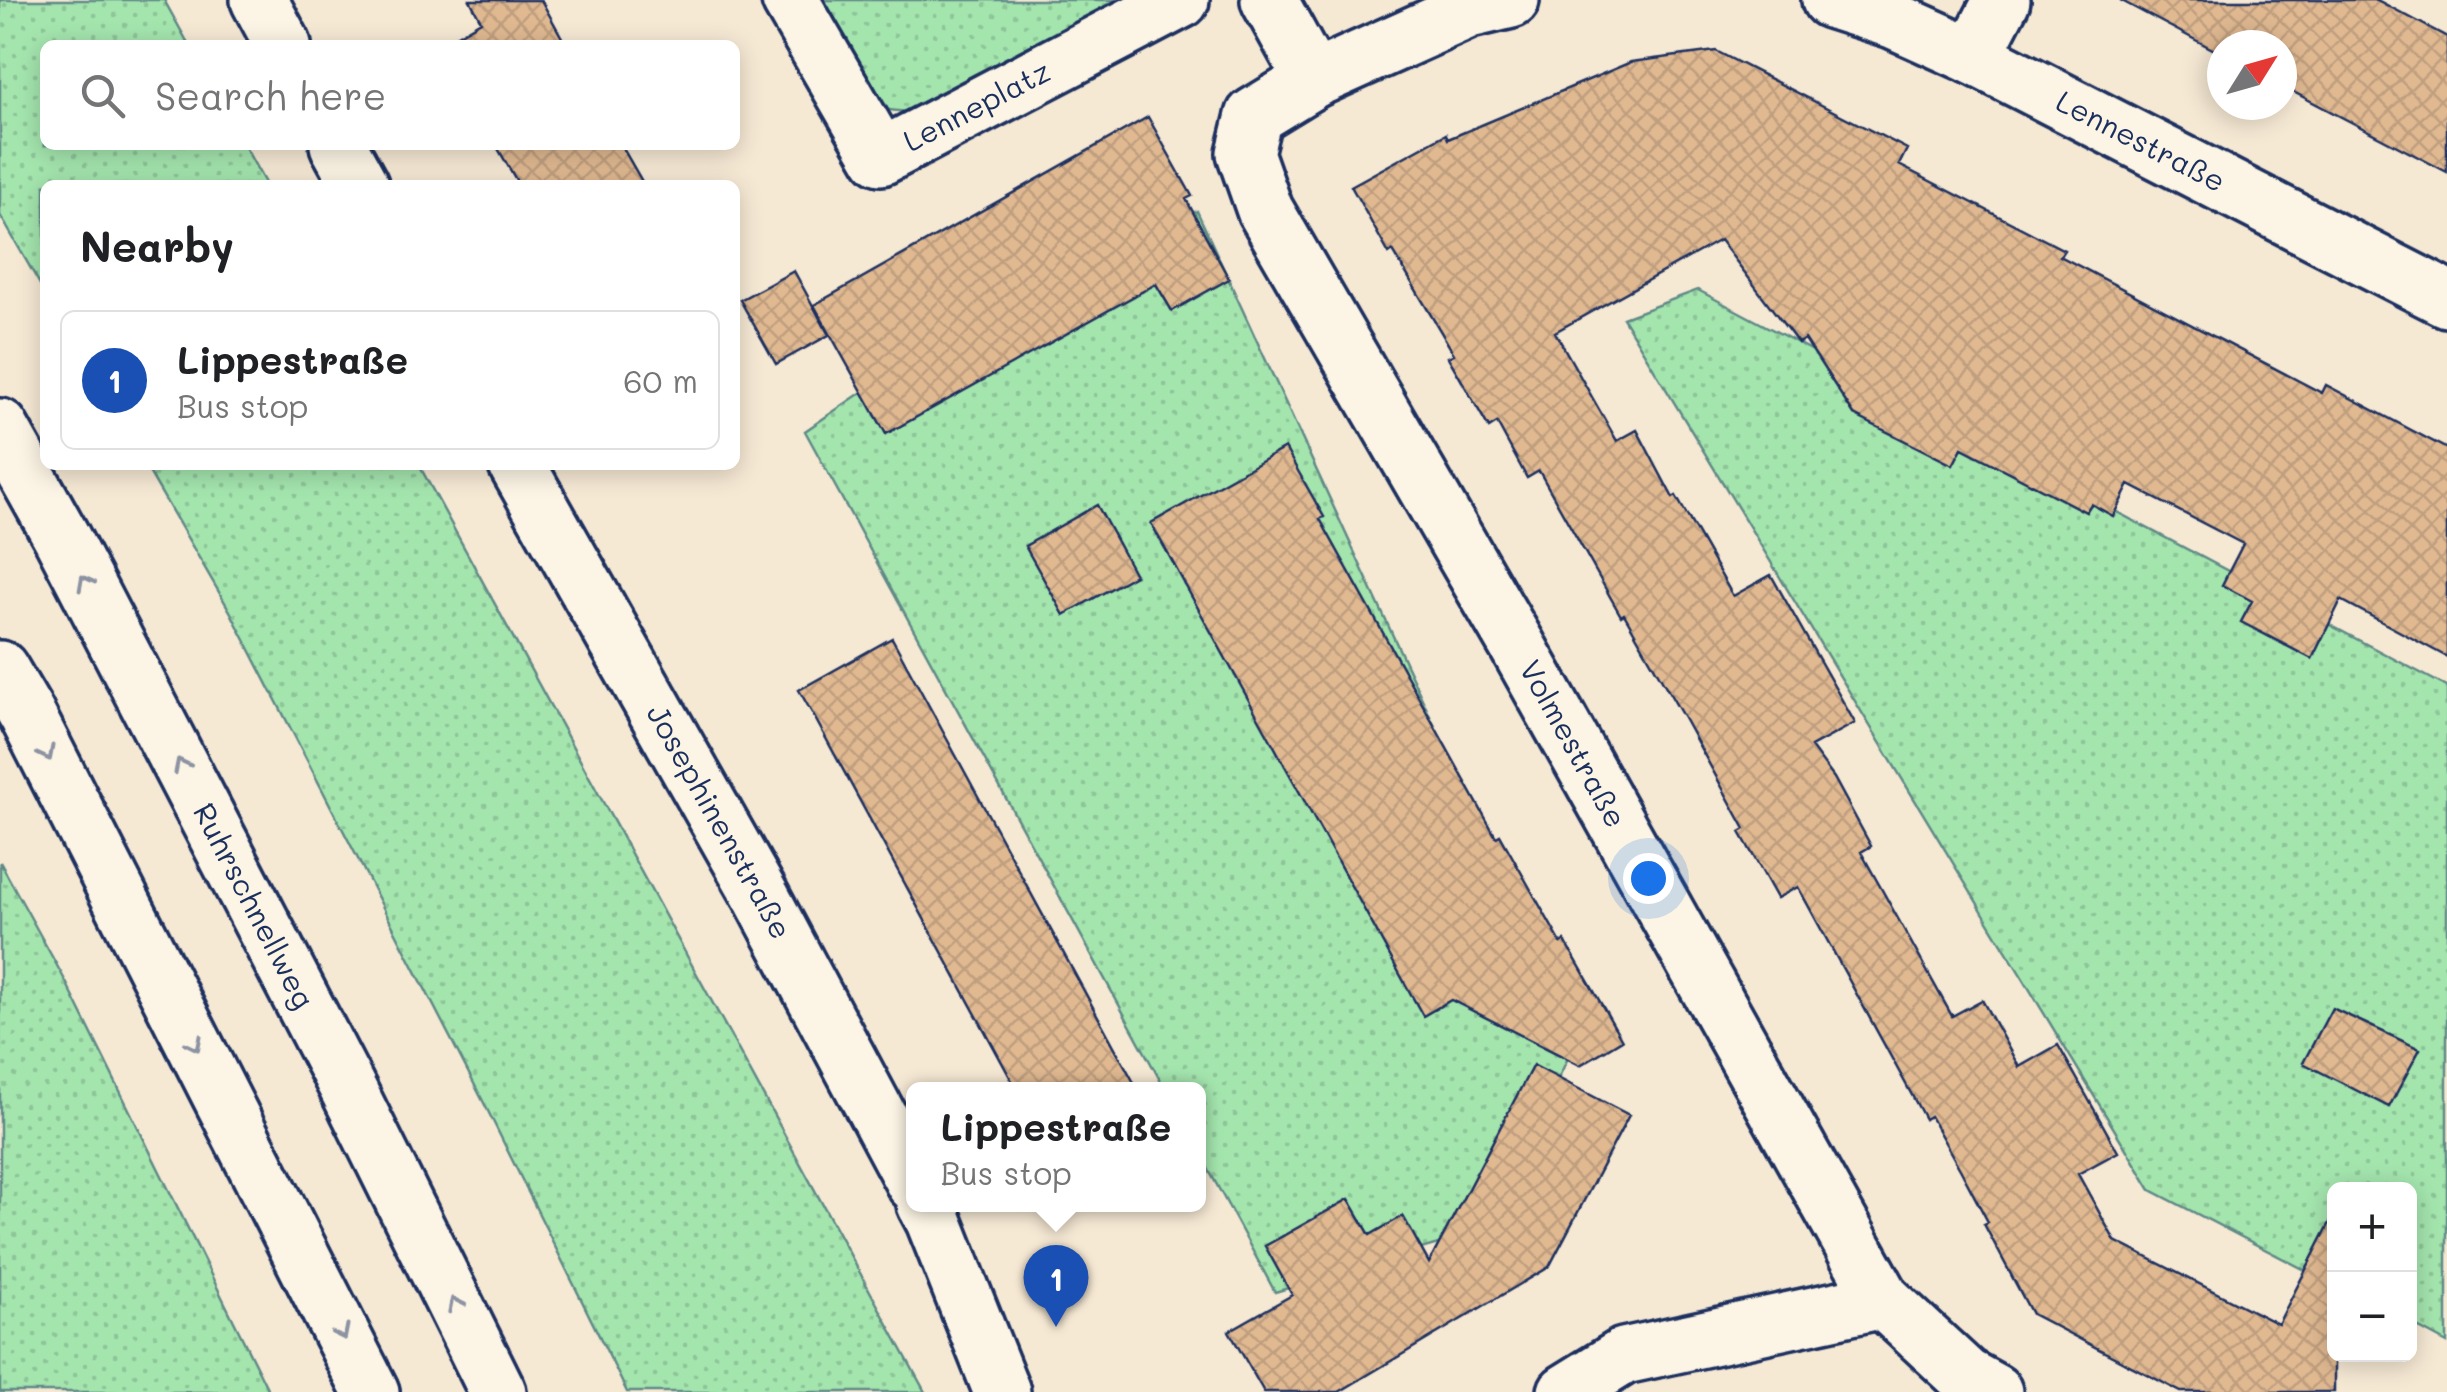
<!DOCTYPE html>
<meta charset="utf-8">
<style>
body{margin:0;font-family:Mali,sans-serif;background:#f6f6f6;color:#202124}
.controls{position:absolute;right:30px;bottom:30px;display:grid;overflow:hidden;border-radius:15px;box-shadow:0 5px 25px #0003}
.controls button{width:90px;height:90px;display:grid;place-items:center;padding:0;border:0;border-bottom:2px solid #e0e0e0;background:#fff;color:#202124;font:50px sans-serif}
.compass{position:absolute;left:2207px;top:30px;width:90px;height:90px;border-radius:50%;background:#fff;box-shadow:0 5px 25px #0003;rotate:53deg}
.you{position:absolute;left:1648px;top:878px;width:35px;height:35px;margin:-25px;border:8px solid #fff;border-radius:50%;background:#1a73e8;box-shadow:0 0 0 15px #1a73e833}
.badge{display:grid;place-items:center;width:65px;height:65px;border-radius:50%;background:#7c3aed;color:#fff;font-size:32px;font-weight:700}
.pin{position:absolute;translate:-50% -82px;filter:drop-shadow(0 2px 5px #0008)}
.pin::after{content:'';position:absolute;top:52px;width:35px;height:30px;background:inherit;clip-path:polygon(0 0,100% 0,50% 100%)}
.popup{position:absolute;left:906px;top:1082px;width:300px;height:130px;box-sizing:border-box;display:grid;place-content:center;border-radius:15px;background:#fff;filter:drop-shadow(0 2px 8px #0005);font-size:32px;white-space:nowrap;color:#757577}
.popup b{font-size:38px;color:#202124}
.popup::after{content:'';position:absolute;left:50%;top:100%;margin-left:-20px;border:20px solid transparent;border-top-color:#fff}
.list{margin:0;padding:0;list-style:none}
h2{display:flex;justify-content:space-between;align-items:center;height:130px;margin:0;padding:0 40px;font-size:42px}
h2 small{font-size:32px;font-weight:400;color:#757577}
.list li{display:grid;grid-template-columns:65px 1fr auto;gap:30px;align-items:center;box-sizing:border-box;height:140px;margin:0 20px 20px;padding:0 20px;border:2px solid #e0e0e0;border-radius:15px}
.list b{display:block;font-size:38px;white-space:nowrap}
.list p{margin:0;font-size:32px;white-space:nowrap;color:#757577}
.list em{font-size:32px;font-style:normal;color:#757577}
.icon{flex:none;width:55px;height:55px;fill:none;stroke:currentColor;stroke-width:2;stroke-linecap:round;stroke-linejoin:round}
.map{position:relative;flex:none;width:2447px;height:1392px;overflow:hidden}
.search{position:absolute;background:#fff;box-shadow:0 5px 25px #0003;left:40px;top:40px;width:700px;height:110px;display:flex;align-items:center;gap:25px;box-sizing:border-box;padding:0 35px;border-radius:15px;color:#757577;font-size:38px}
.panel{position:absolute;background:#fff;box-shadow:0 5px 25px #0003;left:40px;top:180px;width:700px;height:290px;border-radius:15px}
.map>svg:first-child{display:block}
.grass{fill:url(#grass-dots);stroke:#608a86;stroke-width:2.5}
.building{fill:url(#building-cross-hatch);stroke:#1b2f5e;stroke-width:2.5}
.lines{fill:none;stroke-linecap:round;stroke-linejoin:round}
.minor-casing{stroke:#1b2f5e;stroke-width:62}
.tertiary-casing{stroke:#1b2f5e;stroke-width:62}
.motorway-casing{stroke:#1b2f5e;stroke-width:62}
.minor{stroke:#fcf5e5;stroke-width:55}
.tertiary{stroke:#fcf5e5;stroke-width:55}
.motorway{stroke:#fcf5e5;stroke-width:55}
.oneway{stroke:#8c92a2}
.labels{text-anchor:middle;stroke-width:8;stroke-linejoin:round;paint-order:stroke}
.street-label{font-size:30px;fill:#1b2f5e;stroke:#fcf5e5}
</style>
<div class="map">
<svg width="2447" height="1392" viewBox="0 0 2447 1392">
<defs>
<pattern id="grass-dots" width="8" height="8" patternUnits="userSpaceOnUse" patternTransform="scale(2.5)"><rect width="8" height="8" fill="#a4e5ae"/><path d="M2 2h.1M6 6h.1" fill="none" stroke="#8dc598" stroke-width="1.8" stroke-linecap="round"/></pattern>
<pattern id="building-cross-hatch" width="8" height="8" patternUnits="userSpaceOnUse" patternTransform="scale(2.5)"><rect width="8" height="8" fill="#e0b991"/><path d="M0 0l8 8M0 8l8-8" fill="none" stroke="#c09f7f"/></pattern>
</defs>
<rect width="100%" height="100%" fill="#f6e9d4"/>
<filter id="ink" filterUnits="userSpaceOnUse"><feTurbulence type="fractalNoise" baseFrequency=".01" numOctaves="2"/><feDisplacementMap in="SourceGraphic" scale="20" xChannelSelector="R" yChannelSelector="G"/><feConvolveMatrix kernelMatrix="1 2 1 2 8 2 1 2 1" color-interpolation-filters="sRGB"/></filter>
<g filter="url(#ink)">
<path class="grass" d="M0,0H164L189,45H45V145H244L266,185H45V293L0,215Z
M815,0H1118L926,104L907,112L889,110L871,101Z
M1197,211L1578,1037L1486,1230L1275,1292L1199,1152L1198,1090L1165,1089L805,431L871,386Z
M1698,290L2447,687V1343L2410,1323V1190H2334V1285L2151,1190L1623,318Z
M145,465H419L925,1392H627L485,1105L230,611Z
M0,862L66,982L269,1392H0Z"/>
<path class="building" d="M470,0H541L566,45H440L481,21Z
M2120,0H2377L2447,37V172L2282,86V45H2222V54Z
M1716,51L1907,149L1899,165L2064,250L2060,256L2322,393L2326,385L2447,449V657L2341,600L2312,659L2241,622L2252,601L2222,585L2243,544L2129,485L2113,516L2091,504L2086,512L1962,448L1953,465L1854,415L1805,339L1798,343L1720,240L1555,332L1617,441L1637,430L1673,498L1676,496L1733,596L1771,575L1855,723L1811,747L1834,778L1871,846L1861,852L1952,1016L1982,1000L2019,1067L2058,1045L2118,1152L2078,1174L2115,1241L2278,1324L2334,1215V1392H2181L2032,1314L1984,1224L1988,1222L1961,1171L1930,1116L1925,1119L1798,887L1777,898L1740,832L1745,829L1685,720L1624,614L1621,616L1539,471L1527,478L1497,423L1489,428L1448,357L1454,354L1393,251L1389,254L1351,186L1446,134L1448,139L1631,62Z
M1148,117L1192,196L1186,199L1229,279L1172,311L1156,284L886,434L814,305Z
M496,145H621L644,185H519Z
M794,271L829,335L776,364L740,300Z
M1285,448L1324,517L1320,519L1496,837L1500,835L1561,943L1565,941L1622,1040L1580,1065L1451,1000L1423,1016L1151,523Z
M1097,505L1135,575L1064,615L1025,546Z
M892,638L966,774L1138,1090H1017L816,720L799,690Z
M2332,1008L2420,1049L2389,1107L2303,1063Z
M1533,1065L1629,1115L1549,1267L1339,1392H1264L1229,1331L1292,1295L1265,1246L1349,1199L1370,1235L1403,1216L1429,1263Z"/>
<g class="lines">
<g class="minor-casing">
<g id="minor">
<path id="s1" d="M790,0L881,157L1181,0"/>
<path d="M1269,0L1313,80"/>
<path id="s2" d="M1511,0L1469,10L1313,80L1254,116L1245,153L1265,210L1517,645L1883,1300L1965,1376L1994,1392"/>
<path id="s3" d="M1830,0L1893,20L1973,56L2447,299"/>
<path d="M1973,56L2002,0"/>
<path d="M1566,1392L1624,1356L1883,1300"/>
</g>
</g>
<g class="tertiary-casing">
<g id="tertiary">
<path d="M259,0L283,45"/>
<path d="M338,145L360,185"/>
<path id="s4" d="M517,465L762,898L914,1183"/>
<path d="M925,1204L934,1221L1002,1392"/>
</g>
</g>
<g class="motorway-casing">
<g id="motorway">
<path id="s5" d="M0,427L61,536L346,1085L498,1392"/>
<path d="M0,669L27,715L371,1392"/>
</g>
</g>
<use href="#minor" class="minor"/>
<use href="#tertiary" class="tertiary"/>
<use href="#motorway" class="motorway"/>
</g>
<defs><path id="oneway-chevron" d="M-2-3.5L2.5 0L-2 3.5" fill="none" stroke-width="1.6" stroke-linecap="round" stroke-linejoin="round" transform="scale(2.5)"/></defs>
<g class="oneway">
<use href="#oneway-chevron" transform="translate(85 582) rotate(-118)"/>
<use href="#oneway-chevron" transform="translate(47 754) rotate(63)"/>
<use href="#oneway-chevron" transform="translate(181 765) rotate(-117)"/>
<use href="#oneway-chevron" transform="translate(195 1044) rotate(63)"/>
<use href="#oneway-chevron" transform="translate(455 1304) rotate(-116)"/>
<use href="#oneway-chevron" transform="translate(342 1333) rotate(63)"/>
</g>
</g>
<g class="labels">
<g class="street-label">
<text dy="10" stroke="none"><textPath href="#s1" startOffset="290">Lenneplatz</textPath></text>
<text dy="10" stroke="none"><textPath href="#s3" startOffset="342">Lennestraße</textPath></text>
<text dy="10" stroke="none"><textPath href="#s2" startOffset="998">Volmestraße</textPath></text>
<text dy="10" stroke="none"><textPath href="#s4" startOffset="410">Josephinenstraße</textPath></text>
<text dy="10" stroke="none"><textPath href="#s5" startOffset="542">Ruhrschnellweg</textPath></text>
</g>
</g>
</svg>
<div class="controls">
<button>+</button>
<button>−</button>
</div>
<svg class="compass" viewBox="-18 -18 36 36"><path d="M0-13l5 13h-10z" fill="#e53935"/><path d="M0 13l5-13h-10z" fill="#757577"/></svg>
<div class="you"></div>
<div class="pin badge" style="left:1056px;top:1327px;background:#1a4fb4">1</div>
<div class="popup"><b>Lippestraße</b>Bus stop</div>
<div class="search"><svg class="icon" aria-label="search" viewBox="0 0 24 24"><circle cx="10" cy="10" r="6"/><path d="M15 15l6 6"/></svg>Search here</div>
<section class="panel">
<h2>Nearby<small></small></h2>
<ul class="list">
<li><span class="badge" style="background:#1a4fb4">1</span><div><b>Lippestraße</b><p>Bus stop</p></div><em>60 m</em></li>
</ul>
</section>
</div>
